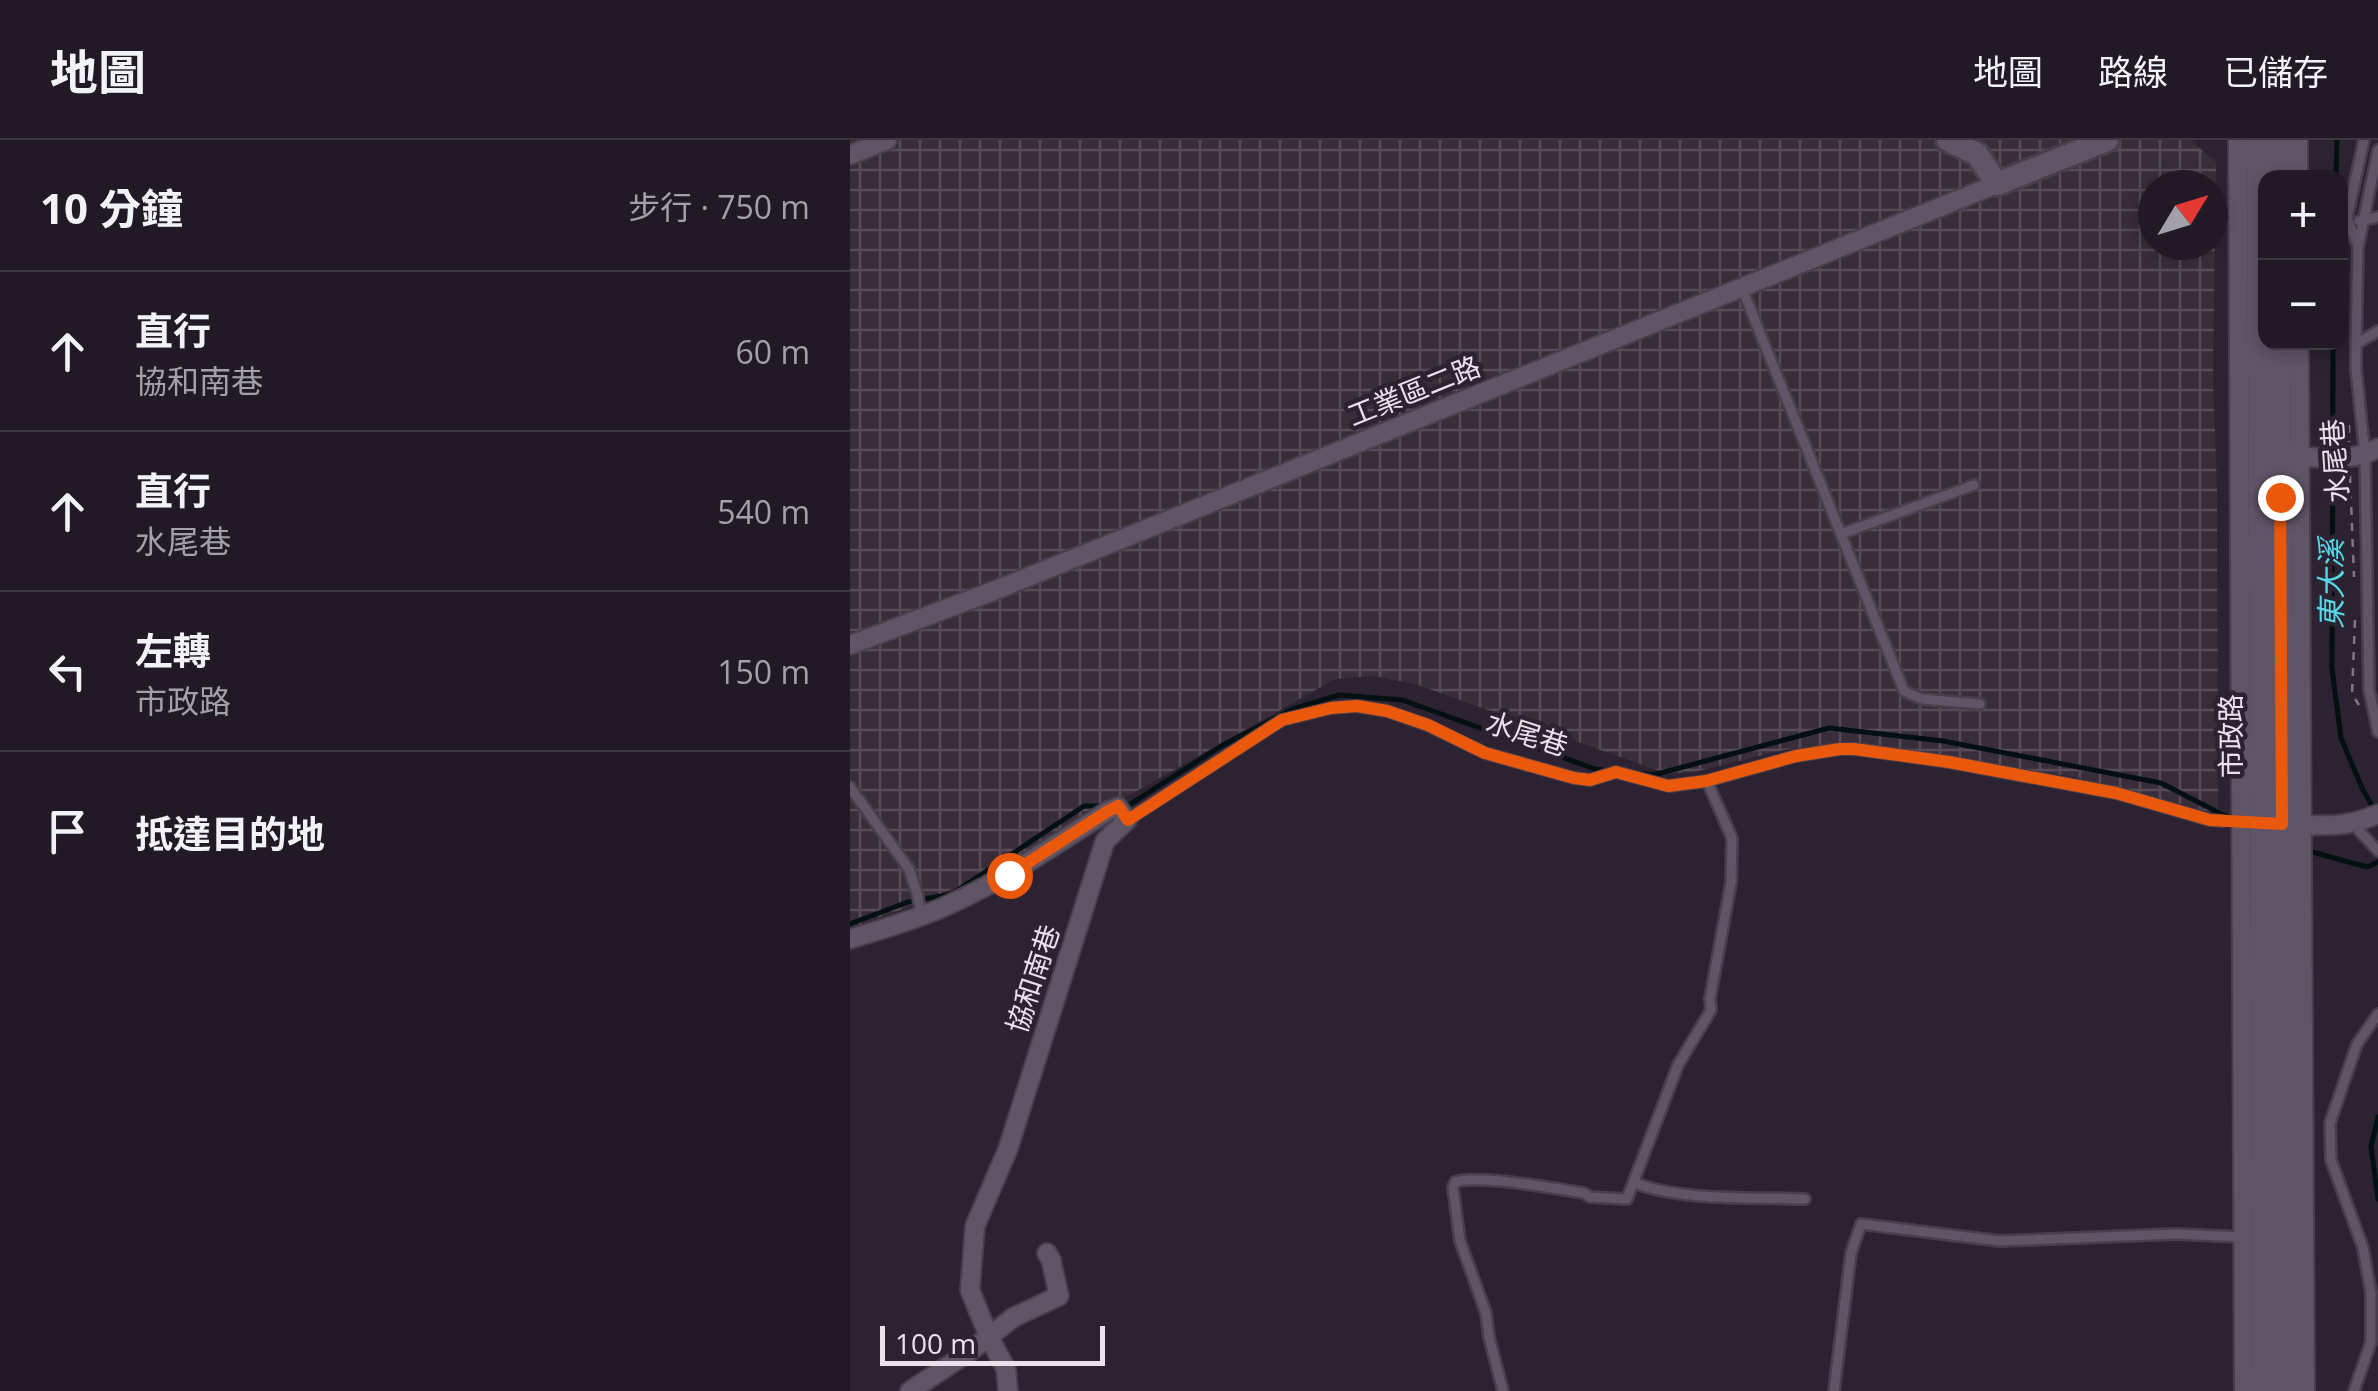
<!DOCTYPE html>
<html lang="zh-TW">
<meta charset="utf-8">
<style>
body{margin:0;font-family:"Open Sans","Noto Sans TC",sans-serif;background:#29232e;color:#f1f3f6}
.controls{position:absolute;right:30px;top:30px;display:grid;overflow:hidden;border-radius:20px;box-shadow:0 5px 15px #0003}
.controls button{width:90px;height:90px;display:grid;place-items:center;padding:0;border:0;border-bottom:2px solid #3e3843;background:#211a26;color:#f1f3f6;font:50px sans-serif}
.compass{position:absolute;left:1288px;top:30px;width:90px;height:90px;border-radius:50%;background:#211a26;box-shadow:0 5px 15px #0003;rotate:52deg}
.scale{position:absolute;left:30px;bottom:25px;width:225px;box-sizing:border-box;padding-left:10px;border:5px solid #e9e2ed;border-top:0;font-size:28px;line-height:35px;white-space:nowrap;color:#e9e2ed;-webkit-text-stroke:8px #2c2232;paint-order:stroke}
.stop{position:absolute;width:30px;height:30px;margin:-22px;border:8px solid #ea580c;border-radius:50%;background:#fff}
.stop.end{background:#ea580c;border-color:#fff;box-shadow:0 2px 10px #0008}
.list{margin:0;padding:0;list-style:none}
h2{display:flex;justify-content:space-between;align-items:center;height:130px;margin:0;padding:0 40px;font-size:42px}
h2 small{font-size:32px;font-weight:400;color:#a2a1a7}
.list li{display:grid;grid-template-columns:65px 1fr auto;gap:30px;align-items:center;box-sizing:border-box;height:160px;padding:0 40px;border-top:2px solid #3e3843}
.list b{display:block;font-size:38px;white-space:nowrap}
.list p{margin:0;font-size:32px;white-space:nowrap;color:#a2a1a7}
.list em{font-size:32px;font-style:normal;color:#a2a1a7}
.icon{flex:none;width:55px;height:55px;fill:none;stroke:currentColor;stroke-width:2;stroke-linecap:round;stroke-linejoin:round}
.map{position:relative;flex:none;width:1528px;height:1251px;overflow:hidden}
header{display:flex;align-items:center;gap:60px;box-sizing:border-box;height:140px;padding:0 50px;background:#211a26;border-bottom:2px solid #3e3843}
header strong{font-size:48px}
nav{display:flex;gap:55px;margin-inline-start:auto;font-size:35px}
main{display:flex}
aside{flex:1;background:#211a26}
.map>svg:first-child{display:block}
.industrial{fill:url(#industrial-grid);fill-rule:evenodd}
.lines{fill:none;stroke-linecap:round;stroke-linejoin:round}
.stream{stroke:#021011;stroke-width:5}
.lane-casing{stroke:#483f4d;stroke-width:14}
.street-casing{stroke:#483f4d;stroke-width:22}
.secondary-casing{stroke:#483f4d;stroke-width:28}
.path{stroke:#807785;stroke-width:2.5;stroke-dasharray:8 8;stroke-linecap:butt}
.lane{stroke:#605467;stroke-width:9}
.street{stroke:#605467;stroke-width:18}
.secondary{stroke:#605467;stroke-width:22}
.route{stroke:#ea580c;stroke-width:12}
.labels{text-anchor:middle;stroke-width:9;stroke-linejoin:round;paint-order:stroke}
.street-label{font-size:28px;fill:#e9e2ed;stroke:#2c2232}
.water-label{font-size:30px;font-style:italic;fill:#56d9e6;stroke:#2c2232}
</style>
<header>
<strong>地圖</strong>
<nav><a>地圖</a><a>路線</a><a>已儲存</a></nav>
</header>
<main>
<aside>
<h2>10 分鐘<small>步行 · 750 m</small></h2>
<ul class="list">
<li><svg class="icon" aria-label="ahead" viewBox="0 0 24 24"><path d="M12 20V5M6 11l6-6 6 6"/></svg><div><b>直行</b><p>協和南巷</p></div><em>60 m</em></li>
<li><svg class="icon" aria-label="ahead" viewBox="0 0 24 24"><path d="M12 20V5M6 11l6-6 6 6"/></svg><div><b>直行</b><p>水尾巷</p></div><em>540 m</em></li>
<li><svg class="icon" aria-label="left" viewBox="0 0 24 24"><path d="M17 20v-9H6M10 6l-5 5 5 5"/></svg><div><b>左轉</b><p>市政路</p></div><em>150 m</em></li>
<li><svg class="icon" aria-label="arrive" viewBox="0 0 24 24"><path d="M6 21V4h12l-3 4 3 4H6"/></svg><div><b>抵達目的地</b></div></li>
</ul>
</aside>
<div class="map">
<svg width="1528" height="1251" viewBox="0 0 1528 1251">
<defs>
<pattern id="industrial-grid" width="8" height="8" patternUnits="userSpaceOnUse" patternTransform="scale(2.5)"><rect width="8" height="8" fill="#3a2d3a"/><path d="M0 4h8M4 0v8" fill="none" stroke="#564b57"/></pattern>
</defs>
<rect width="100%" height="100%" fill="#2c2232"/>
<path class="industrial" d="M0,0H1340L1366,22L1363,240L1367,348L1368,674L1225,637L1056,610L1002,605L980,604L934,610L845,632L818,634L565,544L523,536L485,539L163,721L76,761L0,788ZM1303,45H1363V105H1303Z"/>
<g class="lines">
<path class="stream" d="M1486,38L1487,0
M1483,202L1482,529L1491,598L1512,648L1525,671
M786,633L803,635L979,588L1093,601L1311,643L1385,681
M272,665H279L371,606L443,569L489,555L552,560L745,629L760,631
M1455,710L1517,727L1528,722
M0,784L58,762L102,754L234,666H256
M1528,977L1521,1006L1528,1059"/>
<g class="lane-casing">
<path id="lane" d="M1528,10L1508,107L1506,204V229L1515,315L1519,550L1528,592
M1509,81L1528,77
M1507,104L1497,78L1514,0
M892,148L1054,551L1072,559L1130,564
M1506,204L1528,191
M991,394L1124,345
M0,647L59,729L67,753L72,777
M277,680L432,580L481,568L507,566L537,571L577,585L635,613L724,638L740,640L766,632L819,646L857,641L946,616L990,609H1005L1099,622L1266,653L1360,680L1372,681
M1503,684L1528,711
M785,1043C830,1061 905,1057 955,1059
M653,1251L639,1197L636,1173L610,1101L603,1048L605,1042C627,1034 707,1049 734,1053L740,1057L777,1059L828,925L861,870L860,858L881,743L882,698L857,641
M984,1251L1001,1113L1011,1084L1150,1101L1326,1094L1392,1097
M1504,1251L1521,1202V1153L1513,1108L1481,1020L1480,983L1507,904L1528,874"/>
</g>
<g class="street-casing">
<path id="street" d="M1388,0L1394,1251
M1448,0V38
M0,15L37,0
M1449,202L1455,1251
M1441,316C1470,317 1502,323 1528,308
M0,505L146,450L1147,44
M1441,684C1474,686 1496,688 1528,674
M0,799C32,789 65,780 96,766C154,740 205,705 258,671L268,667L277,680L255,701L158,1009L125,1086L120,1150L139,1197L156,1229L158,1251
M60,1251L119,1212L164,1177L209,1156L201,1120L197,1113"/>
</g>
<g class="secondary-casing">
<path id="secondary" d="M1098,0L1127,14L1147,44L1257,0
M1408,0L1414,1251
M1428,0V38
M1429,202L1436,1251"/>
</g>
<path class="path" d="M1494,157V105
M1499,285V302
M1500,335L1504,437
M1505,480L1502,554L1509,565"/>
<use href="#lane" class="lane"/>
<use href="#street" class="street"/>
<use href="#secondary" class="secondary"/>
</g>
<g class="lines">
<path class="route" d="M159,735L258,671L268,666L278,680L432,580L481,568L507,566L537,571L578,585L635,613L724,638L740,640L766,632L818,646L856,641L946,616L990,609H1004L1099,622L1266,653L1360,680L1432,684L1430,357"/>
</g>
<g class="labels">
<g class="street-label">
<text transform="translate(564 251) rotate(-22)" y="10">工業區二路</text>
<text transform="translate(1485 321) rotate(-94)" y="10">水尾巷</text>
<text transform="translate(677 594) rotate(18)" y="10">水尾巷</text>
<text transform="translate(1381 596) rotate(-90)" y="10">市政路</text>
<text transform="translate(183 839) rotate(-72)" y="10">協和南巷</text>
</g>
<g class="water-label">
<text transform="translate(1482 444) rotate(-90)" y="10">東大溪</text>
</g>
</g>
</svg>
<div class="controls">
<button>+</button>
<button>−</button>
</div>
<svg class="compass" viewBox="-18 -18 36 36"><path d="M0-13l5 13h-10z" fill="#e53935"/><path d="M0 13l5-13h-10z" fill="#a2a1a7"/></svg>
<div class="scale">100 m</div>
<div class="stop" style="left:159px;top:735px"></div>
<div class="stop end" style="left:1430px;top:357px"></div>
</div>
</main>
